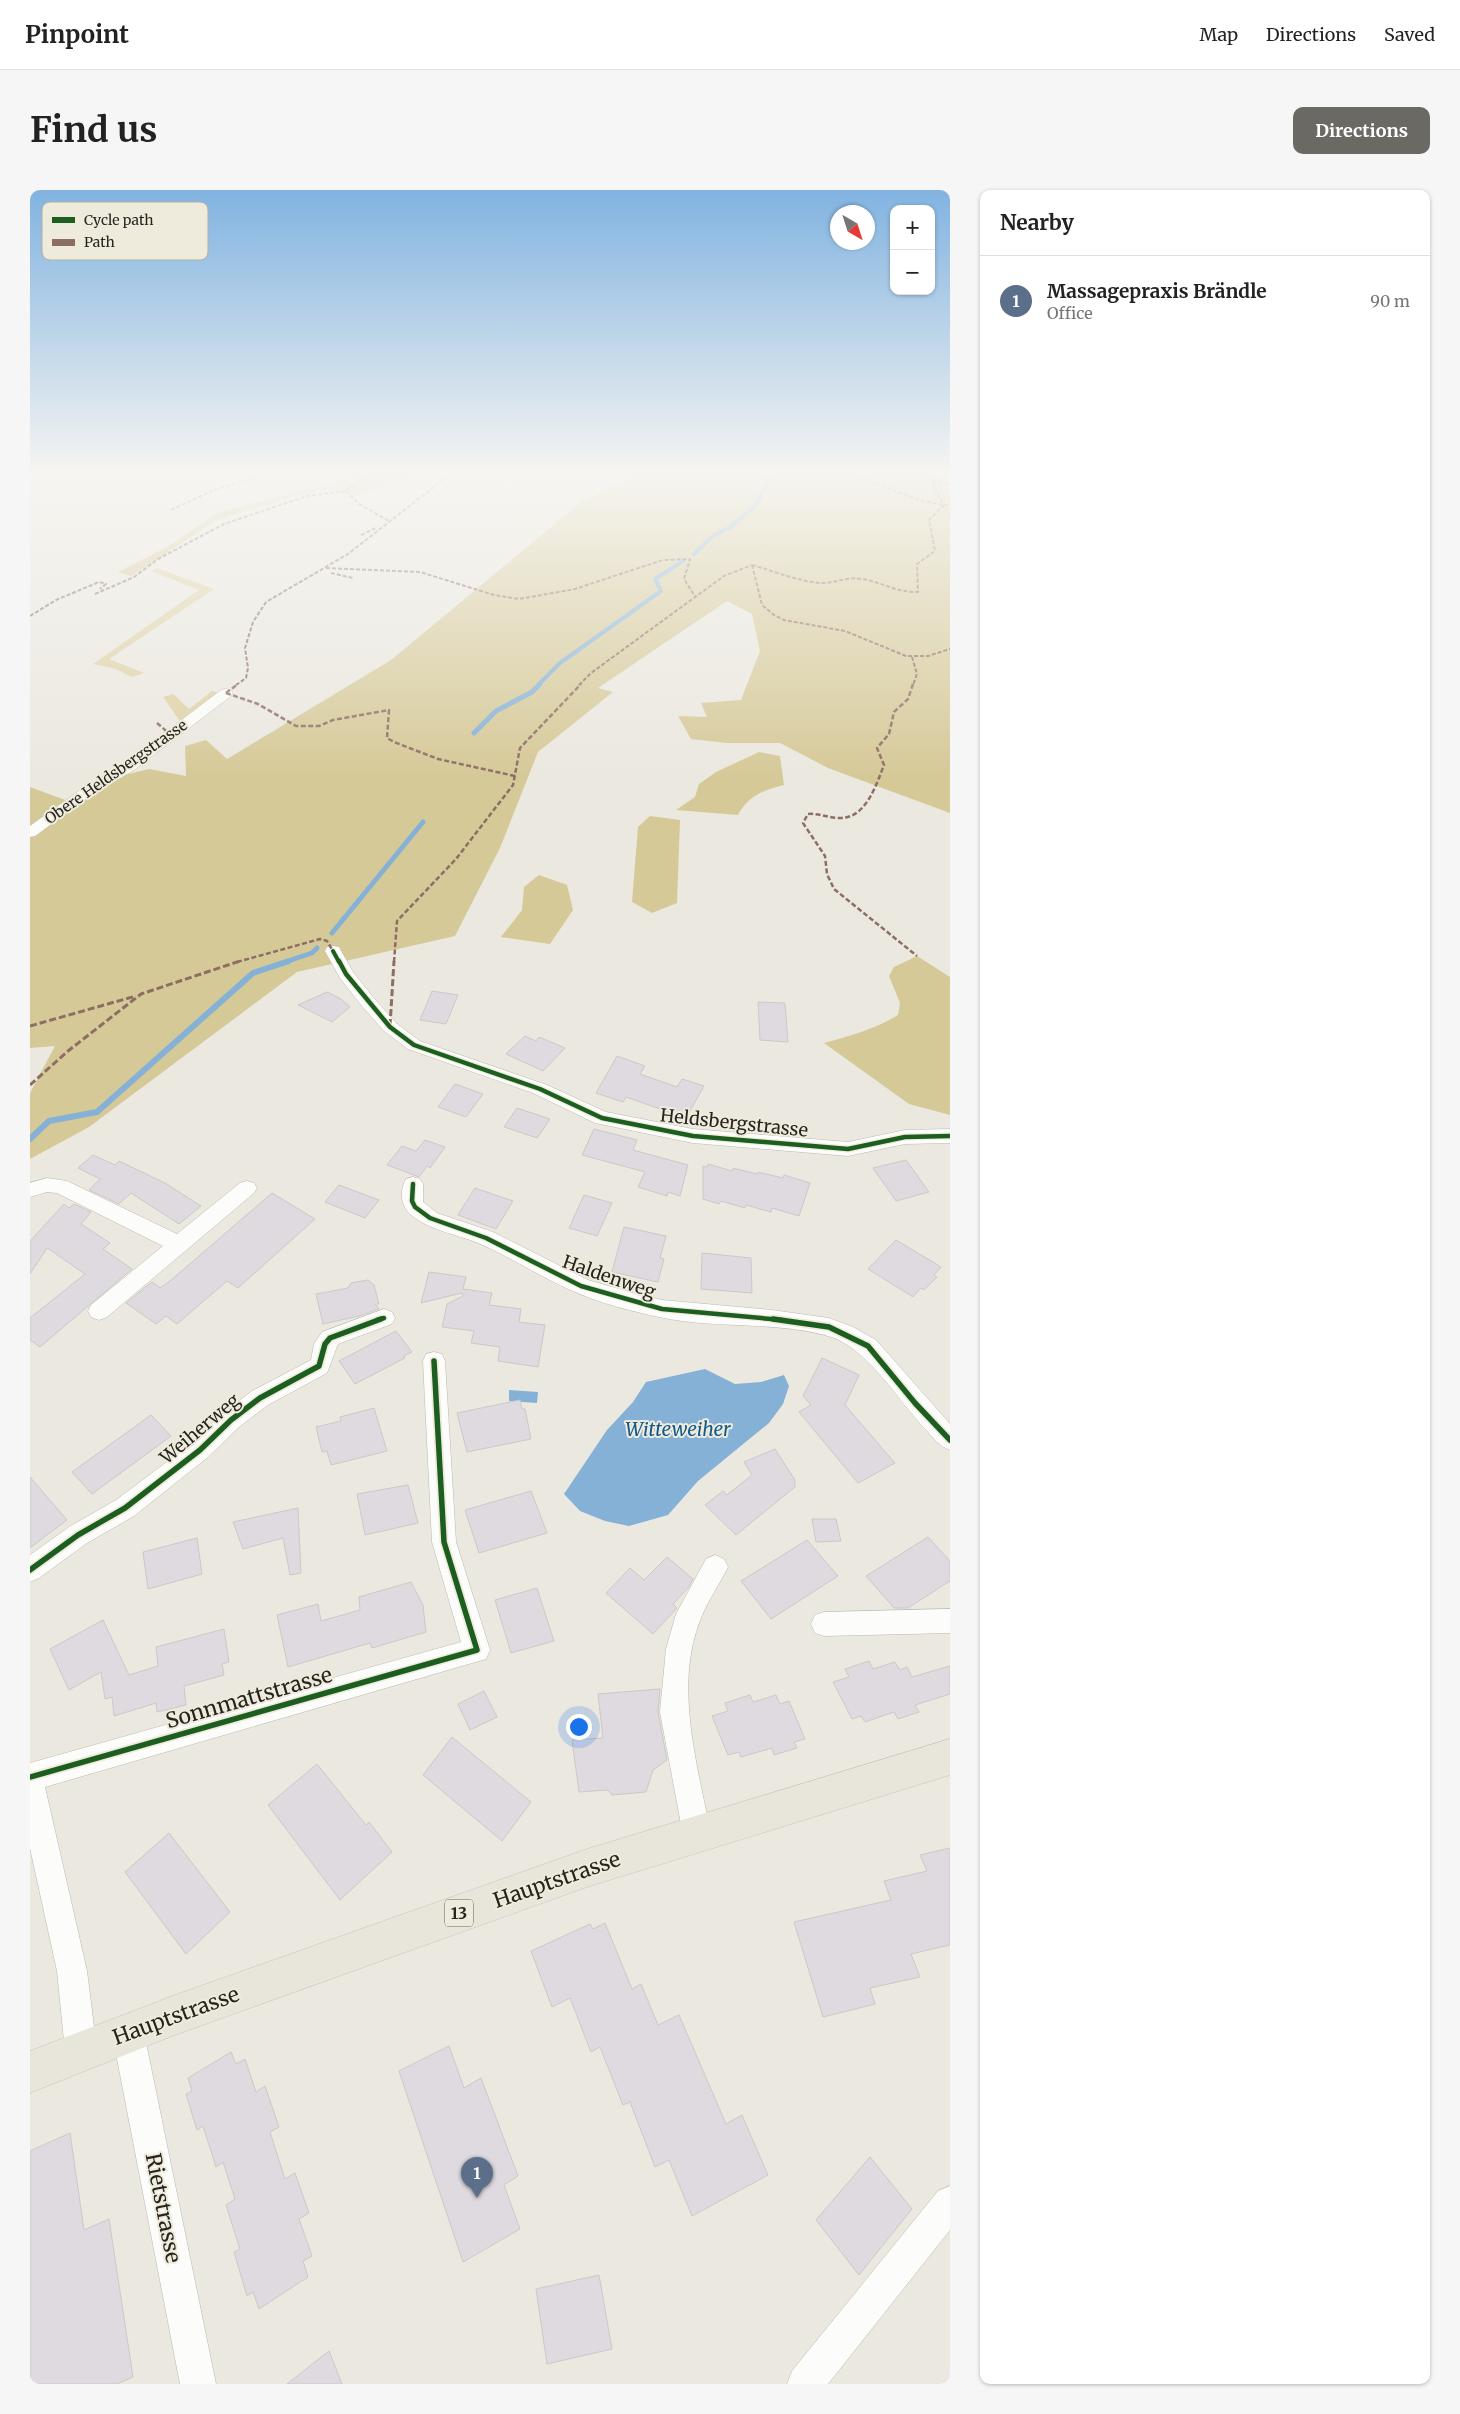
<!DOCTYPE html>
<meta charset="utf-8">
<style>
body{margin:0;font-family:Merriweather,serif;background:#f6f6f6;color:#222}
.controls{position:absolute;right:15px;top:15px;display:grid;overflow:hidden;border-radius:10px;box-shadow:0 1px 4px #0004}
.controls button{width:45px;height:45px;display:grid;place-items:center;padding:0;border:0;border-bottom:1px solid #e0e0e0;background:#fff;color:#222;font:25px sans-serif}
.compass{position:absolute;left:800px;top:15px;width:45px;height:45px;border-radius:50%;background:#fff;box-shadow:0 1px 4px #0004;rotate:141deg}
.you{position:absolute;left:548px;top:1536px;width:18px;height:18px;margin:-12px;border:4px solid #fff;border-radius:50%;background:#1a73e8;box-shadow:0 0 0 8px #1a73e833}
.badge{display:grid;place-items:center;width:32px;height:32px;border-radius:50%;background:#6b6963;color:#fff;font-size:16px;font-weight:700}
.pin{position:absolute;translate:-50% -41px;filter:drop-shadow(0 1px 2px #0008)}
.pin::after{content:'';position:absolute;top:26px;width:18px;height:15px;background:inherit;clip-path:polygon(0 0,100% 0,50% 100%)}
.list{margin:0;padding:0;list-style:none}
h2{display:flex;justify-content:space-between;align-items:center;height:65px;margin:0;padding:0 20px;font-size:21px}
h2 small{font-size:16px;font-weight:400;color:#767676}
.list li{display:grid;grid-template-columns:32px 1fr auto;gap:15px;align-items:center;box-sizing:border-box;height:90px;padding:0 20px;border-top:1px solid #e0e0e0}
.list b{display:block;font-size:19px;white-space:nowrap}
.list p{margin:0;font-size:16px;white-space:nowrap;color:#767676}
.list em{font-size:16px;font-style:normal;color:#767676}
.map{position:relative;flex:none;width:920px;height:2194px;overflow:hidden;border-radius:10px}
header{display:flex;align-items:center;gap:30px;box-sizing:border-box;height:70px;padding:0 25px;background:#fff;border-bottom:1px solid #e0e0e0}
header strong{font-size:24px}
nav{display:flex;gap:28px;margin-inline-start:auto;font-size:18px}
.intro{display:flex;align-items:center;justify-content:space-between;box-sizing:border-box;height:120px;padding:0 30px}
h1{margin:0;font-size:35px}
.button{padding:12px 22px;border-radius:10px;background:#6b6963;color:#fff;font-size:18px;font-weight:700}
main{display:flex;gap:30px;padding:0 30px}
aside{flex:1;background:#fff;border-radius:10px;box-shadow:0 1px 4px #0004}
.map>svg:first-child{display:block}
.green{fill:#ded1a4}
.forest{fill:#d6c998}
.water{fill:#86b1d6}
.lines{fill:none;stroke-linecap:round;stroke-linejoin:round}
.stream-far2{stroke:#86b1d6;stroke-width:4}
.stream-far1{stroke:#86b1d6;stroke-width:5}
.stream{stroke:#86b1d6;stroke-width:6}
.building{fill:#dedae0;stroke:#cbc9c7}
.minor-casing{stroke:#bbb9b3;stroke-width:1}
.primary-casing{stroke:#c4c3bf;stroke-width:1}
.minor{fill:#fcfcfa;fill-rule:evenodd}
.primary{fill:#e8e5da;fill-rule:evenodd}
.quiet-far2{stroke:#8d6e63;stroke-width:2;stroke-dasharray:4 2;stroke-linecap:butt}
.quiet-far1{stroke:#8d6e63;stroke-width:2.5;stroke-dasharray:5 2.5;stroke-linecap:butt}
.quiet{stroke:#8d6e63;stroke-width:3;stroke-dasharray:7 3;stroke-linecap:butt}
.cycleway-far2-casing{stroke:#efebdc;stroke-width:5.5}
.cycleway-far1-casing{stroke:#efebdc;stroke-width:7}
.cycleway-casing{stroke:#efebdc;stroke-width:9}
.cycleway-far2{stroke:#1b5e20;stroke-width:4}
.cycleway-far1{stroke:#1b5e20;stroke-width:4.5}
.cycleway{stroke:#1b5e20;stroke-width:5.5}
.labels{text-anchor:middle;stroke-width:4;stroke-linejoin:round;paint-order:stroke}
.far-street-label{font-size:15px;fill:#26241f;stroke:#efebdc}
.shield{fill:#efebdc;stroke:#626058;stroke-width:1}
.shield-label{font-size:16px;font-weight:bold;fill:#26241f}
.street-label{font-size:18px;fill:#26241f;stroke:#efebdc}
.water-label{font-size:19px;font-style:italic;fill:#12598d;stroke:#efebdc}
.near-street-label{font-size:21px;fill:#26241f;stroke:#efebdc}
.key{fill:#efebdc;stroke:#b3afa3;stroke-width:1}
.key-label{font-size:14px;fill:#26241f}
</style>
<header>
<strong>Pinpoint</strong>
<nav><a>Map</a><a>Directions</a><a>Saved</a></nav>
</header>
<div class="intro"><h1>Find us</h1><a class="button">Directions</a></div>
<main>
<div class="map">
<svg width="920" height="2194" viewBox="0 0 920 2194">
<rect width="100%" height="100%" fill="#ebe8e0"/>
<path class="green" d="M127,378L184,399L79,469L114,483L102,487L86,479L63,474L169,400L121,381Z
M182,501L192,504L152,534L133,507L143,504L159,519Z"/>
<path class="forest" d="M329,281H409L322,306L300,299L262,307L187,330L101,386L88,382L139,356L189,322L295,295Z
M610,281H898L904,286L920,288V623L798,578L750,553H697L661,549L648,526L677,527L671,513L711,510L730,461L722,424L697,411L568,498L583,502L508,562L470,658L425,746L267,782L59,937L0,969V903L25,856L0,858V597L46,614L69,591L119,579L156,586L155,556L176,550L197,569L361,470L550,313Z
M729,562L750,566L754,595C734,600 718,606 708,625L646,620L665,607L669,594L686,582Z
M620,626L650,630L647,713L622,723L602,712L608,637Z
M509,685L537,695L543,720L520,754L471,747L492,720L494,697Z
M887,766L920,787V925L879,914L794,853C820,846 845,839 868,825L870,813L859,786L864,777Z"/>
<path class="water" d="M675,1179L705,1194L731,1192L754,1185L759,1196L753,1214L739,1233L668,1291L638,1325L599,1336L575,1331L550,1321L534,1304L577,1240L603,1212L616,1192Z
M479,1200L508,1202L507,1213L479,1211Z"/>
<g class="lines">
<path class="stream-far2" d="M664,364L684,345L699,338L725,316L744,281
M508,495L530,473L631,401L625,389L653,371"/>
<path class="stream-far1" d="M444,543L466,521L502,502L510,494
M302,743L393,632
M255,772L282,763L287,758"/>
<path class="stream" d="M0,949L19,931L67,922L223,783L259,771"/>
</g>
<path class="building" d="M402,801L428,805L416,834L390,830Z
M297,802L311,809L320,817L302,832L268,815Z
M728,812L755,813L758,852L730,850Z
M495,846L506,851L509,847L535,858L513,881L476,864Z
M587,866L615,876L610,884L647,897L652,889L674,896L656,928L596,907L593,912L566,903Z
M425,894L453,904L436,927L408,917Z
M487,918L520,929L507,948L474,937Z
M564,939L607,950L603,960L658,975L650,1006L638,1002L637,1006L608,997L615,982L552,965Z
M395,950L415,957L400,978L397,976L389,987L357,975L372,956L386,961Z
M63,965L85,975L89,971L135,993L171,1016L149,1034L101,1003L89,1014L59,1000L70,989L48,978Z
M876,970L899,1002L866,1011L843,978Z
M678,974L702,981L703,978L727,984L728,982L753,988L754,985L780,993L769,1026L742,1018L741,1022L716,1015L715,1018L691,1011L689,1014L673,1009V976L677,977Z
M309,995L349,1010L335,1028L295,1012Z
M445,998L483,1011L466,1039L428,1025Z
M242,1003L285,1029L208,1098L197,1091L147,1134L136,1126L126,1134L96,1113L122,1092L130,1098L140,1091Z
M554,1005L582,1013L567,1046L539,1038Z
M34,1014L39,1018L44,1014L61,1022L51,1034L80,1053L73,1059L102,1079L10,1157L0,1150V1128L55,1084L17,1058L0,1084V1051Z
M594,1037L636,1046L630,1068L634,1069L628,1092L582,1082Z
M866,1050L911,1077L904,1085L907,1087L894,1100L891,1098L883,1107L838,1079Z
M672,1063L721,1068L722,1103L671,1099Z
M399,1082L436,1087L433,1099L462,1103L459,1115L491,1119L489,1132L515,1135L508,1177L468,1171L470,1157L441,1153L444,1141L412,1137L417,1114L433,1106L432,1103L391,1113Z
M338,1090L344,1095L349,1114H345L349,1119L329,1126L293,1134L286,1104L318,1098L321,1093Z
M366,1141L382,1162L374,1166L375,1168L325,1194L309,1171Z
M792,1168L829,1185L815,1215L865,1273L828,1293L769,1222L781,1215L773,1206Z
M490,1210L492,1219H495L501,1249L437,1262L427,1223Z
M344,1218L357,1261L301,1275L297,1261L292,1262L286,1237L311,1231L310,1227Z
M121,1225L141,1246L62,1304L42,1282Z
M745,1259L765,1290V1297L706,1345L675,1315L693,1301L697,1305L722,1285L714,1272Z
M0,1287L37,1330L0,1358Z
M378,1295L388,1333L335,1345L327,1304Z
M501,1301L517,1343L449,1363L435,1320Z
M268,1318L271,1383L260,1385L253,1348L213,1359L203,1332Z
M782,1329H806L811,1351L786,1352Z
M898,1347L920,1371V1391L878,1418H864L836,1386Z
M167,1348L172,1384L118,1399L113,1362Z
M777,1350L808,1386L741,1429L711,1391Z
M637,1367L663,1389L658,1398L643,1414L647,1418L623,1444L576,1403L600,1378L614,1390Z
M381,1392L393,1415L396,1442L342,1458L340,1453L258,1477L247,1425L288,1414L291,1431L330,1420L329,1407Z
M507,1398L524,1451L481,1463L465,1410Z
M73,1430L99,1485L128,1476L126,1457L194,1439L199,1472L192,1474L194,1485L154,1496L156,1515L127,1522L126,1513L84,1526L82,1507L75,1509L71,1482L39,1500L20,1459Z
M839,1471L843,1479L865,1472L870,1480L877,1477L882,1487L920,1476V1504L885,1515L889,1522L868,1529L864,1522L835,1532L831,1526L822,1529L803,1492L819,1487L815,1479Z
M630,1499L628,1522L637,1570L623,1580L616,1602L582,1605L578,1600L549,1602L542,1550L573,1548L568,1504Z
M454,1501L467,1527L440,1540L428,1514Z
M720,1505L723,1512L746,1505L750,1514L759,1511L775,1549L764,1552L767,1558L744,1565L742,1558L711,1567L709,1562L698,1565L682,1526L698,1521L695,1513Z
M422,1547L501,1612L472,1651L393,1585Z
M287,1574L336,1635L339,1632L362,1662L310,1710L238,1615Z
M139,1643L200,1722L156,1764L95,1682Z
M920,1658V1755L881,1764L890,1787L840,1798L845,1814L793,1827L764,1732L861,1710L854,1691L897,1681L890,1665Z
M575,1733L602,1799L611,1794L628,1835L649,1825L696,1934L712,1925L738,1985L662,2026L639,1970L625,1977L600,1912L593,1915L570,1857L561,1862L540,1808L522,1817L501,1761L560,1734L563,1739Z
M419,1856L434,1898L451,1888L488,1986L474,1995L490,2039L433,2072L369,1881Z
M201,1862L206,1874L215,1869L226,1902L235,1896L249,1937L240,1942L255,1989L265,1983L279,2023L269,2029L282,2066L273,2071L278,2087L229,2119L223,2102L217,2106L204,2062L210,2059L196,2015L205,2009L193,1972L186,1977L173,1936L167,1940L156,1904L162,1901L158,1888Z
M40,1943L54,2040L79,2029L103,2187L87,2194H0V1961Z
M840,1967L882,2019L829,2085L786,2030Z
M569,2085L582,2159L517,2174L506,2099Z
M299,2161L312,2194H257Z"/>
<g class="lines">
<g class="minor-casing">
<path id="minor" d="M196,499L201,500L203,503L201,506L104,580L63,604L5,646L0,647V636L53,598L94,574L191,500Z
M303,756L309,757L323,782L343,807L366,833L390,851L517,895L576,922L663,939L818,952L875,940L920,939V953L875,954L818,966L663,953L565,933L503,903L378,859L354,841L331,815L310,788L295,761L297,757Z
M383,987L390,989L393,994V1012L407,1023L463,1042L558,1090L603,1103L632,1110L742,1120L799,1128L823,1137L846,1150L920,1234V1260C909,1256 903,1247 895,1239C868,1210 836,1156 798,1146C744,1131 684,1139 629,1127C601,1121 569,1113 543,1101C510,1087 481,1067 448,1053C426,1044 398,1040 380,1024C370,1015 370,999 376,989Z
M17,988L37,991L147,1044L210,993L217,991L224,993L227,998L224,1003L77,1127L69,1130L61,1127L58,1121L61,1115L133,1056L27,1003L17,1002L0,1007V993Z
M354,1119L362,1122L365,1128L362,1134L308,1154L297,1183L238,1215L209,1237L178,1267L104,1326L57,1353L9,1388L0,1392V1365L39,1337L86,1310L162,1253L193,1223L222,1201L281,1170L284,1154L292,1142Z
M404,1162L412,1164L415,1171L426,1352L460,1460L456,1469L15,1597L57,1781L67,1861L62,1872L51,1877L40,1872L35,1861L27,1781L0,1658V1573L431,1452L402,1352L393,1171L396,1164Z
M685,1365L694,1369L698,1377C690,1394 678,1410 671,1428C643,1496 668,1576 681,1645L677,1655L667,1659L657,1655L653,1645L630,1522L636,1459L646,1424L676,1369Z
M920,1419V1443L794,1446L785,1443L781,1434L785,1425L794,1422Z
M98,1827L109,1832L114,1843L186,2194H150L82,1843L87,1832Z
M920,1996V2040L798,2194H757L762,2181L908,2001Z"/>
</g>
<g class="primary-casing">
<path id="primary" d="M920,1549V1585L557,1697L145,1845L0,1903V1861L145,1805L557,1659Z"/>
</g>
<use href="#minor" class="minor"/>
<use href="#primary" class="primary"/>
<path class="quiet-far2" d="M904,281C900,294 908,304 914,315H918
M829,287L892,311L914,315
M902,292L920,294
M316,301L329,314L359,331
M316,301L344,281
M141,320L184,300L245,281
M331,345L346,338
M722,375C744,381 767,391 790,393C804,394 817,386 832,389C852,392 867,403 888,402L887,374L905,361L899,330L914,315
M722,375L732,415L744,425L754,430L815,441L876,466H898L920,459
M296,378L390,382L464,405L489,409L545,399L633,370L660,369L654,389L666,408
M301,383L323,388
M65,404L104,387L128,369L194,334L277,306L316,301
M0,426L26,410L69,392L76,394L70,399
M882,467L887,484L883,495
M206,495L216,488L218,478L215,458L223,432L236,412L318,364L414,289L435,281
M549,495L561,483L694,386L722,375"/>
<path class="quiet-far1" d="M883,494L878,509L864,522L859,544L847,558L854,575C846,595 836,629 809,628C798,628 789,623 778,624L773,633L795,666L797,684L804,699L887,766
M196,503L208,494
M196,503L228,514L266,536H289L303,530L359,520L357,548L364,552L408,569L485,586
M127,533L142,546
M207,772L290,749L297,751L303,761
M364,772L367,731L426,669L483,595L490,558L551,494"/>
<path class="quiet" d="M0,836L106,806
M360,836L364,771
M0,895L38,861L111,804L210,771"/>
<g class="cycleway-far2-casing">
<path id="cycleway-far2" d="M303,761L309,772"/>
</g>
<g class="cycleway-far1-casing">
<path id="cycleway-far1" d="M309,771L316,784L360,837L384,855L510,899L572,928L663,946L818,959L875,947L920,946
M383,994L382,1011L385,1017L400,1028L456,1048L551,1096L632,1119L752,1130
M347,1130L354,1128"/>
</g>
<g class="cycleway-casing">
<path id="cycleway" d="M743,1129L799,1137L838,1156L885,1213L920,1250
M0,1380L48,1345L95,1318L170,1260L201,1230L230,1208L289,1176L295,1154L300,1148L351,1129
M0,1587L447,1460L414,1352L404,1171"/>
</g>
<use href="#cycleway-far2" class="cycleway-far2"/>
<use href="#cycleway-far1" class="cycleway-far1"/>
<use href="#cycleway" class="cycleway"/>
</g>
<linearGradient id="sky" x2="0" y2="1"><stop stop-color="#81b3e1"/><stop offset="0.48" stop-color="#f6f5f1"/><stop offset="1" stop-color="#f6f5f1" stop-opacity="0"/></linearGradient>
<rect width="920" height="588" fill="url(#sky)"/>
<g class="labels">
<g class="far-street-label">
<text transform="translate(86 582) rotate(-35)" y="5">Obere Heldsbergstrasse</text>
</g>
<rect class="shield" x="415" y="1709.5" width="28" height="27" rx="4"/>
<g class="shield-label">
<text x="429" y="1729">13</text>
</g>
<g class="street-label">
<text transform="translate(704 933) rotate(6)" y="6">Heldsbergstrasse</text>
<text transform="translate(579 1087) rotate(19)" y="6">Haldenweg</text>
<text transform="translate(170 1239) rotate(-40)" y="6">Weiherweg</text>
</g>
<g class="water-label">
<text x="648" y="1246">Witteweiher</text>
</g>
<g class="near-street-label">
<text transform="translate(219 1508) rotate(-16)" y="7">Sonnmattstrasse</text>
<text transform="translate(527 1690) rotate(-19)" y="7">Hauptstrasse</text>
<text transform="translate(146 1826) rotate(-20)" y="7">Hauptstrasse</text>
<text transform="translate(133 2018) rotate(79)" y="7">Rietstrasse</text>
</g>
</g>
<rect x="12" y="12" width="166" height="58" rx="8" class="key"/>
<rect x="22" y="27" width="23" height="6" fill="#1b5e20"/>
<rect x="22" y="49" width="23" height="7" fill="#8d6e63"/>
<g class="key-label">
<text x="54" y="35">Cycle path</text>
<text x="54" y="57">Path</text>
</g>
</svg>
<div class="controls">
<button>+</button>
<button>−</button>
</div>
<svg class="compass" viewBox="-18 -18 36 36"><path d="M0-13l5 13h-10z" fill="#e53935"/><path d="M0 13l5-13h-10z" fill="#767676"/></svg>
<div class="you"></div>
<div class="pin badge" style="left:447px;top:2008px;background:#5c6f8a">1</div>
</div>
<aside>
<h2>Nearby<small></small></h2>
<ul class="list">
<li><span class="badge" style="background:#5c6f8a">1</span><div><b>Massagepraxis Brändle</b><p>Office</p></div><em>90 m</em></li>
</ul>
</aside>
</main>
